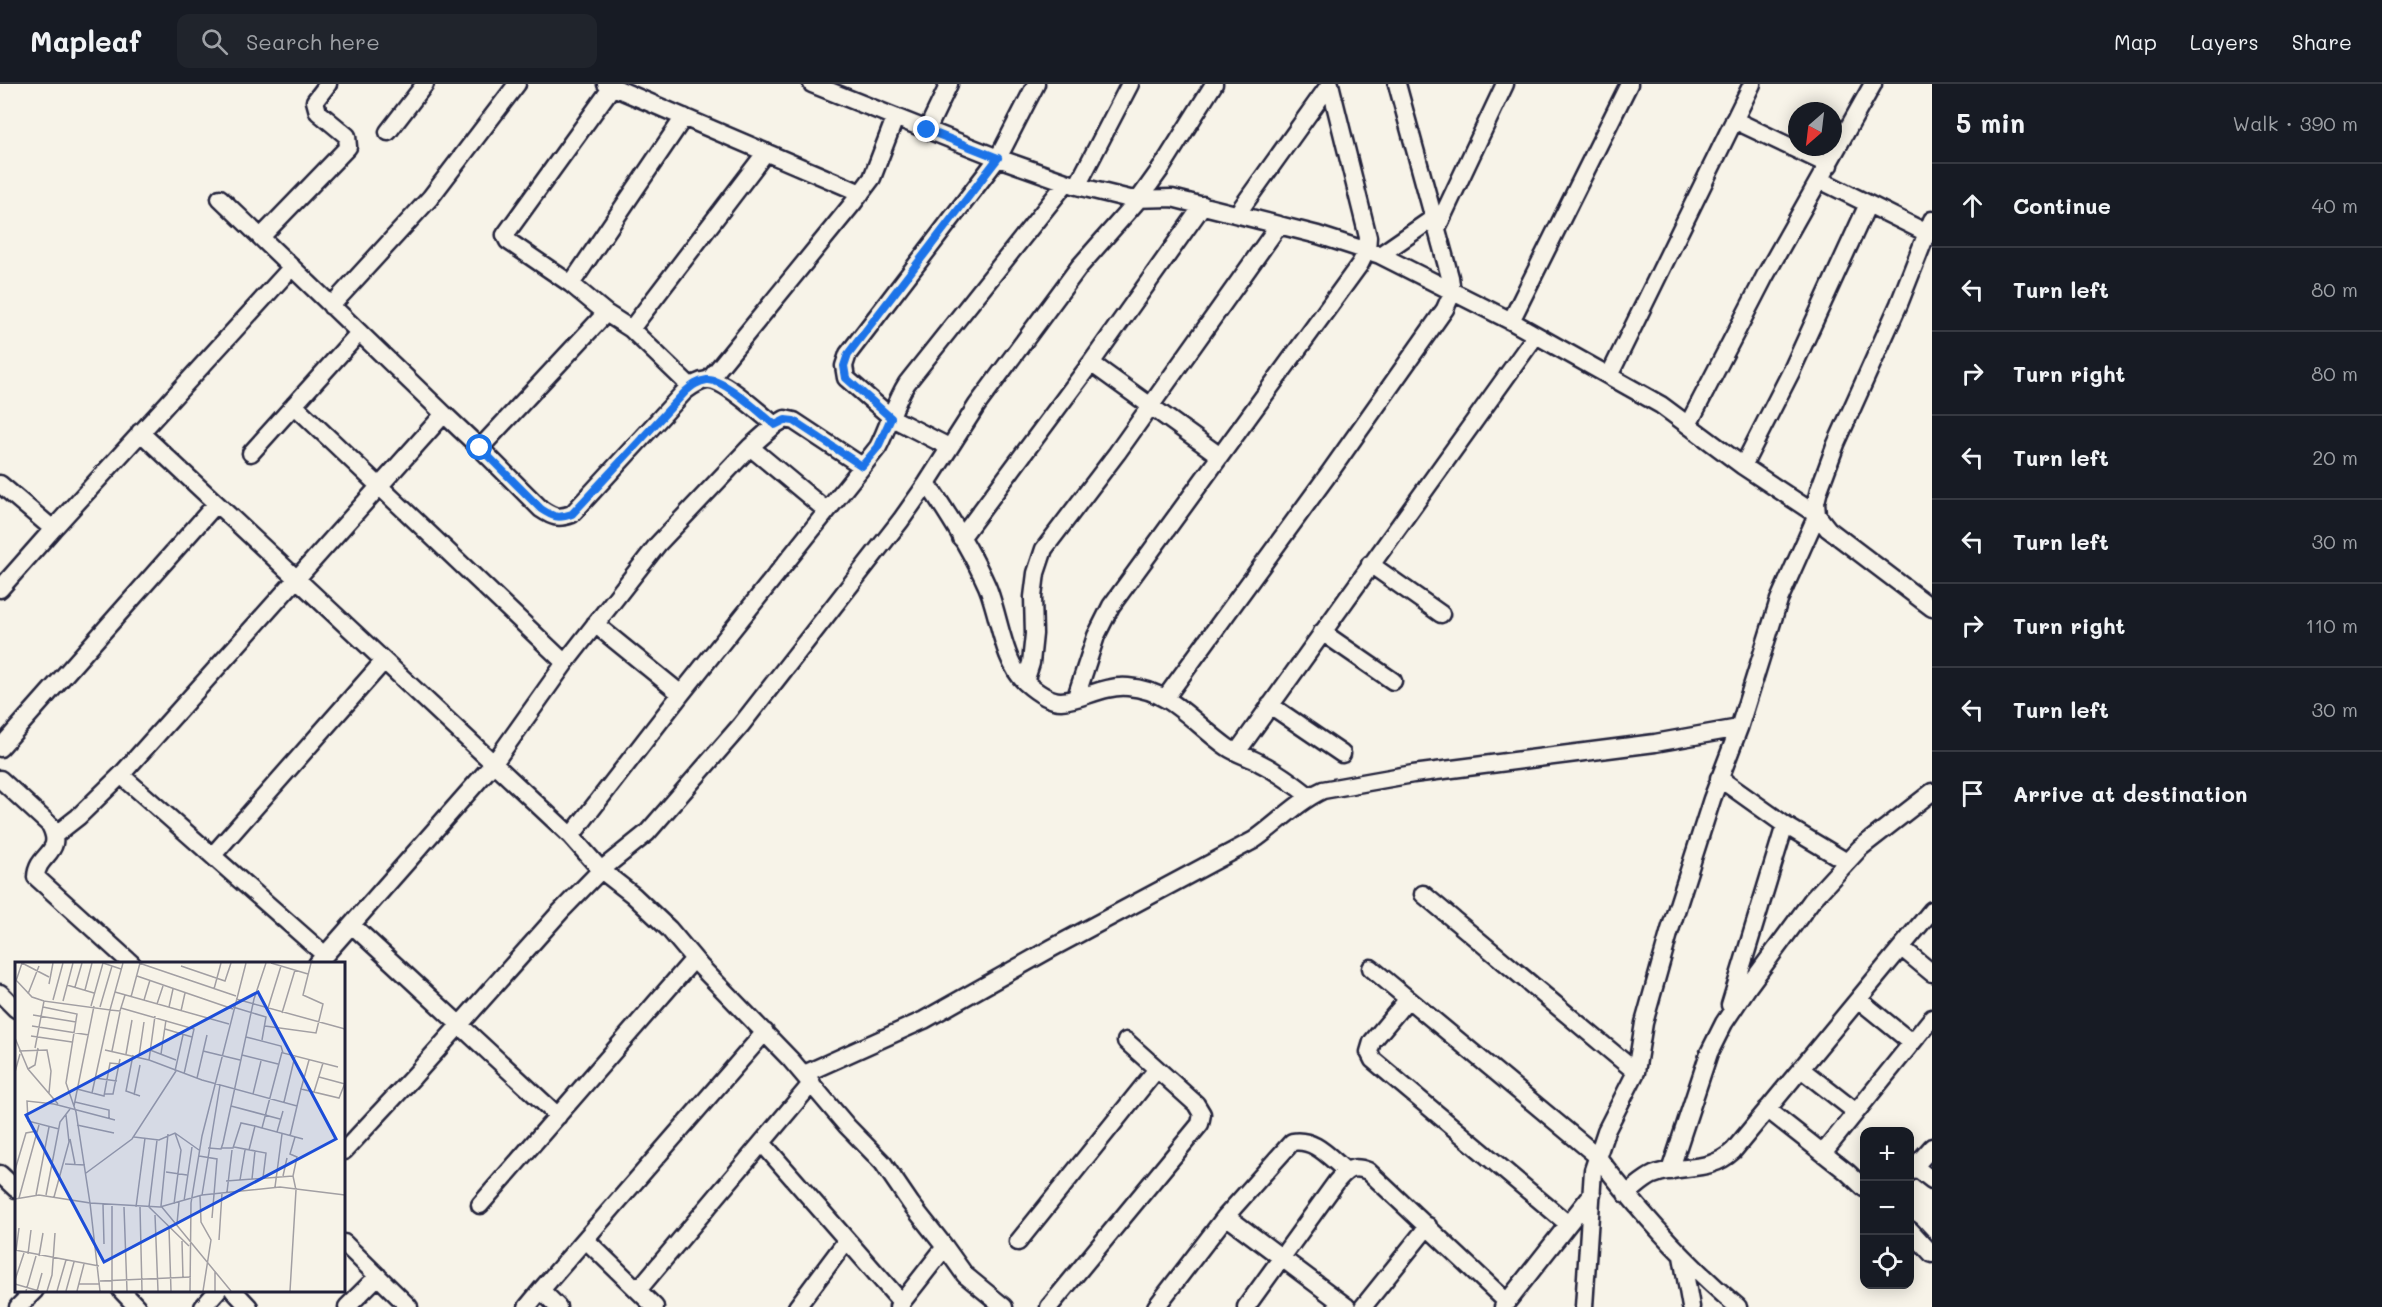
<!DOCTYPE html>
<meta charset="utf-8">
<style>
body{margin:0;font-family:Mali,sans-serif;background:#20242c;color:#f1f3f6}
.controls{position:absolute;right:18px;bottom:18px;display:grid;overflow:hidden;border-radius:12px;box-shadow:0 3px 15px #0003}
.controls button{width:54px;height:54px;display:grid;place-items:center;padding:0;border:0;border-bottom:2px solid #363941;background:#171b24;color:#f1f3f6;font:30px sans-serif}
.compass{position:absolute;left:1788px;top:18px;width:54px;height:54px;border-radius:50%;background:#171b24;box-shadow:0 3px 15px #0003;rotate:208deg}
.stop{position:absolute;width:18px;height:18px;margin:-14px;border:4px solid #1a73e8;border-radius:50%;background:#fff}
.stop.end{background:#1a73e8;border-color:#fff;box-shadow:0 2px 6px #0008}
.list{margin:0;padding:0;list-style:none}
h2{display:flex;justify-content:space-between;align-items:center;height:78px;margin:0;padding:0 24px;font-size:26px}
h2 small{font-size:20px;font-weight:400;color:#9ea1a6}
.list li{display:grid;grid-template-columns:39px 1fr auto;gap:18px;align-items:center;box-sizing:border-box;height:84px;padding:0 24px;border-top:2px solid #363941}
.list b{display:block;font-size:22px;white-space:nowrap}
.list em{font-size:20px;font-style:normal;color:#9ea1a6}
.icon{flex:none;width:33px;height:33px;fill:none;stroke:currentColor;stroke-width:2;stroke-linecap:round;stroke-linejoin:round}
.map{position:relative;flex:none;width:1932px;height:1223px;overflow:hidden}
header{display:flex;align-items:center;gap:36px;box-sizing:border-box;height:84px;padding:0 30px;background:#171b24;border-bottom:2px solid #363941}
header strong{font-size:28px}
nav{display:flex;gap:33px;margin-inline-start:auto;font-size:21px}
.search{width:420px;height:54px;background:#20242c;display:flex;align-items:center;gap:15px;box-sizing:border-box;padding:0 21px;border-radius:12px;color:#9ea1a6;font-size:22px}
main{display:flex}
aside{flex:1;background:#171b24}
.map>svg:first-child{display:block}
.lines{fill:none;stroke-linecap:round;stroke-linejoin:round}
.minor-casing{stroke:#22223b;stroke-width:21}
.minor{stroke:#f7f3e8;stroke-width:16}
.route{stroke:#1a73e8;stroke-width:8}
.inset-road{fill:none;stroke:#a29fa3;stroke-width:1.5}
.view{fill:#1d4ed8;fill-opacity:0.15;stroke:#1d4ed8;stroke-width:3}
.inset-edge{fill:none;stroke:#22223b;stroke-width:3}
</style>
<header>
<strong>Mapleaf</strong>
<div class="search"><svg class="icon" aria-label="search" viewBox="0 0 24 24"><circle cx="10" cy="10" r="6"/><path d="M15 15l6 6"/></svg>Search here</div>
<nav><a>Map</a><a>Layers</a><a>Share</a></nav>
</header>
<main>
<div class="map">
<svg width="1932" height="1223" viewBox="0 0 1932 1223">
<rect width="100%" height="100%" fill="#f7f3e8"/>
<filter id="ink" filterUnits="userSpaceOnUse"><feTurbulence type="fractalNoise" baseFrequency=".0167" numOctaves="2"/><feDisplacementMap in="SourceGraphic" scale="12" xChannelSelector="R" yChannelSelector="G"/><feConvolveMatrix kernelMatrix="1 2 1 2 8 2 1 2 1" color-interpolation-filters="sRGB"/></filter>
<g filter="url(#ink)">
<g class="lines">
<g class="minor-casing">
<path id="minor" d="M606,0L861,109
M812,0L998,74L1077,102L1130,115L1172,114L1318,151L1380,171L1511,237L1661,321L1743,382L1817,431L1779,516L1739,644L1712,715L1670,846L1644,939L1636,988L1606,1047L1593,1086L1584,1223
M612,3L505,151L508,157L571,200L606,229L631,245L691,303
M1734,36L1829,81
M927,46L949,0
M388,48L425,0
M1820,96L1927,149
M1077,102L1130,0
M1237,130L1330,0
M1932,136L1899,220L1836,360L1819,406L1816,418L1817,431L1828,445L1932,524
M1438,142L1505,0
M261,153L348,63L347,52L318,28L315,17L328,0
M1380,171L1435,133
M571,200L684,33
M331,222L430,114L517,0
M1511,237L1629,0
M631,245L766,68
M1091,279L1220,372
M1610,290L1752,0
M709,296L854,118L872,94L895,34
M294,321L565,579
M444,330L480,364L606,229
M1688,341L1765,192L1873,0
M140,348L571,752L601,786L633,811L669,845L700,882L791,976L847,1042L883,1079L911,1120L945,1163L898,1223
M750,363L827,427
M949,363L892,334L846,294L844,282L848,270L998,74L1036,0
M480,364L541,425C553,433 558,435 572,430L685,307C692,302 698,297 707,296C724,294 760,330 775,341
M251,369L359,249
M1743,382L1791,288L1868,120
M927,399C949,431 971,466 987,502C999,530 1003,578 1025,598C1034,606 1049,617 1061,617C1082,616 1103,601 1128,603C1171,606 1194,640 1227,663C1237,670 1250,673 1260,679C1278,688 1294,700 1309,712
M0,400L53,445L292,183
M961,454L1091,279L1203,121
M1370,480L1441,530
M0,505L53,445
M595,540L681,610
M1322,548L1393,597
M1025,598L1031,579L1034,550L1033,513L1036,489L1044,465L1117,369L1279,141
M1076,613L1096,552L1111,522L1360,180L1367,166L1368,153L1330,0
M1166,613L1330,388L1445,225L1452,209L1450,193L1397,0
M1270,621L1342,670
M0,664L216,420
M1237,668L1536,251
M121,691L325,871
M1719,694L1785,741L1847,778
M0,695L50,741C65,770 37,769 36,793L132,880
M55,751L78,733L121,691L444,330L220,114
M571,752L681,610L878,363C889,342 894,319 907,299L1066,99
M213,771L383,578
M1423,810L1636,988
M352,841L558,1032
M1902,864L1932,889
M317,880L494,679L565,579L658,460L750,363L775,341L785,335L794,337L862,382
M1371,884L1597,1072C1639,1127 1685,1179 1738,1223
M0,909L16,925
M1407,916L1372,958L1369,968L1373,976L1568,1140
M1859,916L1912,959
M1730,921L1785,741
M1801,985L1856,1028
M804,990L924,936L1052,864L1254,756C1277,740 1297,718 1323,706L1413,690L1655,659L1739,644
M1767,1025L1847,1088L1864,1104
M763,1060L902,1219
M344,1067L414,992L561,827L601,786L647,749L741,641L901,436L927,399L977,321L1079,183L1139,115L1162,83L1214,0
M1823,1069L1932,934
M1914,1082L1932,1096
M1670,1087L1709,969L1724,939L1748,903L1812,816L1860,764L1932,708
M1910,1088L1932,1063
M0,1090L16,1105
M1626,1110C1635,1104 1644,1095 1653,1091C1682,1079 1708,1090 1733,1067L1932,826
M480,1121L694,875
M1226,1132L1347,1223
M1910,1146L1932,1170
M586,1156L655,1223
M1018,1158L1157,985
M344,1159L409,1223
M945,1163L965,1191L1004,1223
M1682,1172L1691,1223
M121,1206L137,1223
M233,1206L249,1223
M638,1206L812,999
M18,1223L35,1206
M203,1223L218,1206
M347,1223L378,1192
M527,1223L541,1206
M558,1223L541,1206L765,948
M797,1223L847,1156
M1049,1223L1200,1040L1202,1030L1196,1020L1126,957
M1156,1223L1226,1132L1292,1058C1314,1054 1329,1073 1345,1086
M1246,1223L1337,1097C1347,1085 1353,1081 1368,1087L1507,1218
M1363,1223L1428,1142
M1503,1223L1592,1110"/>
</g>
<use href="#minor" class="minor"/>
</g>
</g>
<g class="lines" filter="url(#ink)">
<path class="route" d="M480,364L541,425C553,433 558,435 572,430L686,307C692,302 698,297 707,296C724,294 761,330 775,341L785,336L794,337L862,382L878,363L891,334L846,294L844,282L848,270L998,74L927,46"/>
</g>
<g transform="translate(15 878)">
<rect width="330" height="330" fill="#f7f3e8"/>
<path class="inset-road" d="M7,1L34,15M88,1L106,7M124,1L221,34M256,1L293,12M166,4L210,19L216,1M122,14L218,47M0,17L17,35L29,39M1,19L7,1M34,22L38,1M52,23L79,31M60,25L67,1M199,27L206,1M70,28L77,1M100,30L214,62M13,32L24,4M116,35L125,1M221,37L330,67M38,38L48,1M129,38L135,18M48,39L58,1M142,42L148,24M76,44L88,1M28,45L62,52L51,121L61,150L75,241L145,245L187,233L265,225L330,233M85,45L97,4M154,45L158,27M218,45L251,55L247,78M106,46L179,67L169,112M253,46L266,4M166,49L170,31M267,51L280,8M18,53L61,60M140,54L134,98L187,118L282,144M17,64L74,73M250,64L301,71L308,42L288,33L296,1M150,67L177,75M16,74L57,80M231,75L266,84L268,91L323,105M0,76L13,107L43,142M20,86L29,39L95,48L108,1M90,88L134,98M135,88L161,98M4,89L32,88L36,109L34,131M97,89L105,50M188,89L225,98M267,90L247,166L288,177M111,92L117,58M146,92L151,58M118,93L111,129L125,134M227,93L263,102M124,94L129,60M13,107L20,103L23,86M160,109L168,73M0,110L5,92M304,115L330,122M80,116L102,119M182,116L192,73M62,127L89,134L95,101L105,102M286,127L294,98M299,130L308,101M77,131L95,48L105,49L110,33M90,132H98L105,97M238,132L246,99M119,133L125,103M60,140L94,148V157M269,140L280,94M59,144L79,44M216,144L265,157M62,163L99,171M44,167L13,159L12,139L39,142L100,158M262,170L268,149M153,172L146,244L216,329M275,174L286,127L324,136L330,121M119,175L144,178L160,171L184,188M55,177L60,202M142,178L134,245L174,284M219,185L251,191L248,216M193,186L206,187L208,181L239,37L251,1M206,186H218L226,161L240,164M234,188L240,164L247,166M184,194L202,197L197,256M50,202L70,203M0,208L11,171L22,169M151,210L172,213M71,211L117,177L161,109M268,214L272,196M237,217L240,189M225,218L230,188M211,219L278,214M260,225L267,172M212,230L217,188M21,233L34,165M31,233L45,160L55,147M187,233L205,123M185,234L186,260L196,278L188,329M39,235L54,180L51,153M4,236L24,163M0,237L24,233L75,241L85,329M169,239L177,185M88,242L89,282M159,242L166,188L160,171M97,244V329M109,245L112,329M121,245L130,176M125,245L127,329M140,253L143,329M162,262L164,240M154,266L156,329M204,278L207,231M167,279L168,316M0,288L84,304M1,289L4,266M13,292L16,268M24,294L28,271M200,309V329M0,318L9,291M85,319L176,315M0,322L24,329M64,322H85M11,329L21,294M22,329L27,311M32,329L37,313L40,271M42,329L51,298M51,329L59,300M62,329L69,302M175,329L176,241L187,174L231,1M275,329L281,228L278,214L282,195L275,192L280,175"/>
<path class="view" d="M243,30L321,177L89,300L11,153Z"/>
<rect width="330" height="330" class="inset-edge"/>
</g>
</svg>
<div class="controls">
<button>+</button>
<button>−</button>
<button><svg class="icon" aria-label="locate" viewBox="0 0 24 24"><circle cx="12" cy="12" r="6"/><path d="M12 2v4M12 18v4M2 12h4M18 12h4"/></svg></button>
</div>
<svg class="compass" viewBox="-18 -18 36 36"><path d="M0-13l5 13h-10z" fill="#e53935"/><path d="M0 13l5-13h-10z" fill="#9ea1a6"/></svg>
<div class="stop" style="left:480px;top:364px"></div>
<div class="stop end" style="left:927px;top:46px"></div>
</div>
<aside>
<h2>5 min<small>Walk · 390 m</small></h2>
<ul class="list">
<li><svg class="icon" aria-label="ahead" viewBox="0 0 24 24"><path d="M12 20V5M6 11l6-6 6 6"/></svg><div><b>Continue</b></div><em>40 m</em></li>
<li><svg class="icon" aria-label="left" viewBox="0 0 24 24"><path d="M17 20v-9H6M10 6l-5 5 5 5"/></svg><div><b>Turn left</b></div><em>80 m</em></li>
<li><svg class="icon" aria-label="right" viewBox="0 0 24 24"><path d="M7 20v-9h11M14 6l5 5-5 5"/></svg><div><b>Turn right</b></div><em>80 m</em></li>
<li><svg class="icon" aria-label="left" viewBox="0 0 24 24"><path d="M17 20v-9H6M10 6l-5 5 5 5"/></svg><div><b>Turn left</b></div><em>20 m</em></li>
<li><svg class="icon" aria-label="left" viewBox="0 0 24 24"><path d="M17 20v-9H6M10 6l-5 5 5 5"/></svg><div><b>Turn left</b></div><em>30 m</em></li>
<li><svg class="icon" aria-label="right" viewBox="0 0 24 24"><path d="M7 20v-9h11M14 6l5 5-5 5"/></svg><div><b>Turn right</b></div><em>110 m</em></li>
<li><svg class="icon" aria-label="left" viewBox="0 0 24 24"><path d="M17 20v-9H6M10 6l-5 5 5 5"/></svg><div><b>Turn left</b></div><em>30 m</em></li>
<li><svg class="icon" aria-label="arrive" viewBox="0 0 24 24"><path d="M6 21V4h12l-3 4 3 4H6"/></svg><div><b>Arrive at destination</b></div></li>
</ul>
</aside>
</main>
